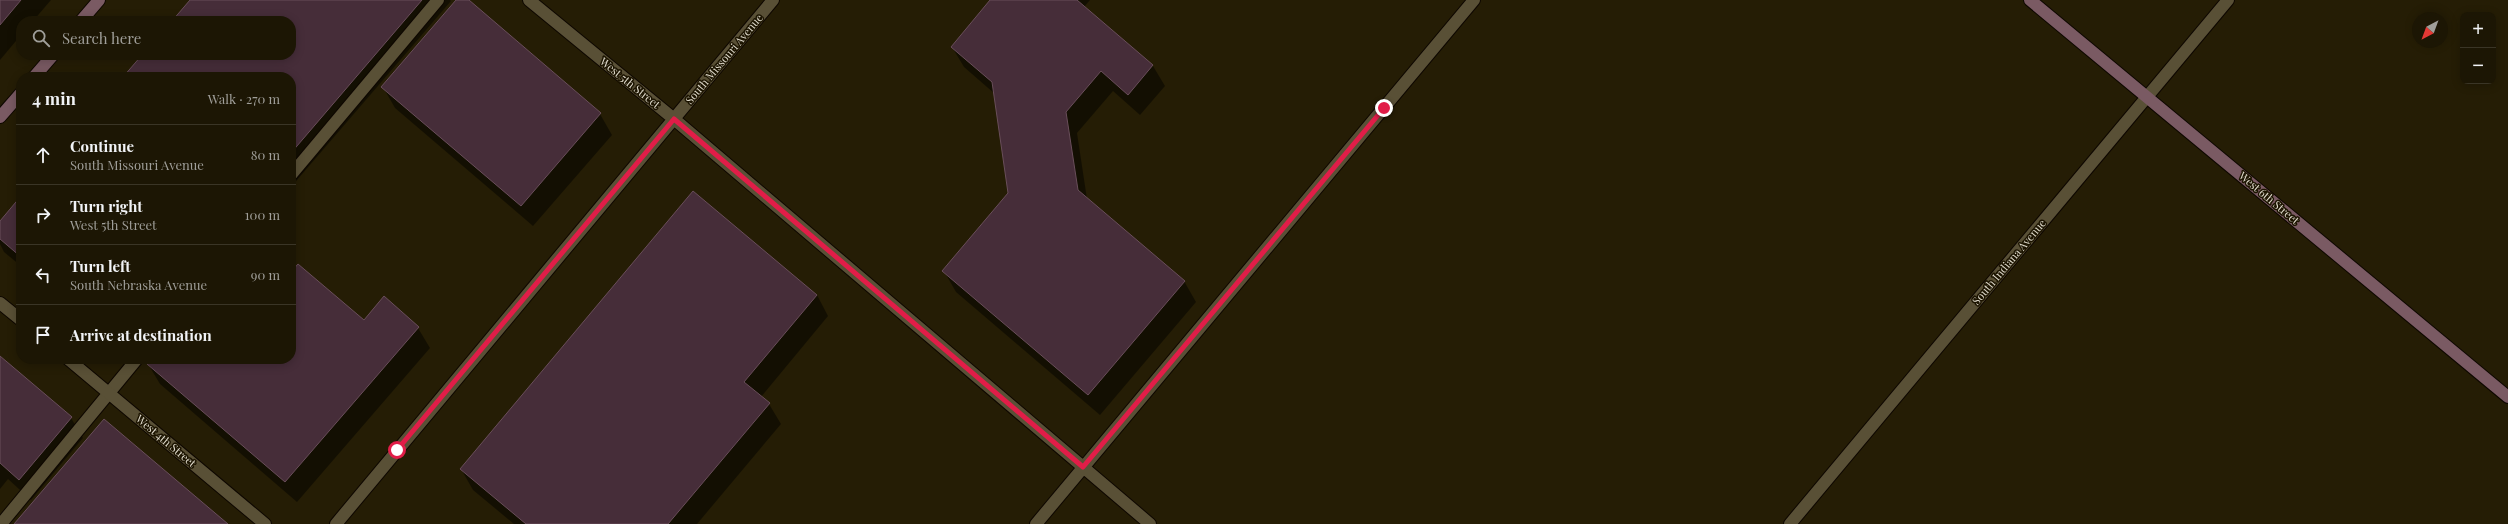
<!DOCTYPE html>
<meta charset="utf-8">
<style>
body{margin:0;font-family:"Playfair Display",serif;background:#292313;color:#f1f3f6}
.controls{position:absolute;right:12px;top:12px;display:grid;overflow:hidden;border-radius:8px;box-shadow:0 2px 10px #0003}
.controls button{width:36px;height:36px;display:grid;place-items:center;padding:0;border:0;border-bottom:1px solid #3a3526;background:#1c1604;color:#f1f3f6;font:20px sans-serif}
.compass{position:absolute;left:2412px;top:12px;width:36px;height:36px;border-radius:50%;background:#1c1604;box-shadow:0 2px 10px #0003;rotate:221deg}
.stop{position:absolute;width:12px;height:12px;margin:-9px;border:3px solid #e11d48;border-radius:50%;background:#fff}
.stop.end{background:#e11d48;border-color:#fff;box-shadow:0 1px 4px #0008}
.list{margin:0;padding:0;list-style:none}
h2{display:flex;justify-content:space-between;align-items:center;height:52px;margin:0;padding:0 16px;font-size:17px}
h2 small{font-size:13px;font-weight:400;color:#a09f9a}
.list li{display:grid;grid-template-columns:26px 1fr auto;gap:12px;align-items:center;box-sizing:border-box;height:60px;padding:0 16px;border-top:1px solid #3a3526}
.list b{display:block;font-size:15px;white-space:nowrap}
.list p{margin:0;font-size:13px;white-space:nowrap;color:#a09f9a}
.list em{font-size:13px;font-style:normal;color:#a09f9a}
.icon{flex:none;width:22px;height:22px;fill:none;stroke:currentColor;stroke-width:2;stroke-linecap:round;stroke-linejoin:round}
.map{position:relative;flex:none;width:2508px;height:524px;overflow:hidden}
.search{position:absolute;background:#1c1604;box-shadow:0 2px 10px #0003;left:16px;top:16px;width:280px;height:44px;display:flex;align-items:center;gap:10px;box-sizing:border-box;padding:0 14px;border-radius:16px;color:#a09f9a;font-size:15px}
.panel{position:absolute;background:#1c1604;box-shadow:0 2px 10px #0003;left:16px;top:72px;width:280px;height:292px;border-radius:16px}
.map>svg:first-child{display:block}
.shadow{fill:#0007}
.building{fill:#462d39;stroke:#694e5a}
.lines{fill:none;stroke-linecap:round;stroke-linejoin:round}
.lane-casing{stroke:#0e0700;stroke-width:14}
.street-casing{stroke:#0e0700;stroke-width:14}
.secondary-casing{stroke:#0e0700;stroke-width:14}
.lane{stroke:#595036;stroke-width:12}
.street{stroke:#595036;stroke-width:12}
.secondary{stroke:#7a5a63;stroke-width:12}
.route{stroke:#e11d48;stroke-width:5}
.labels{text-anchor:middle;stroke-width:3;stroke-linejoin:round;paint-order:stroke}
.street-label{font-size:11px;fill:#e0dbcc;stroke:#1c1400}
</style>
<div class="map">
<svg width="2508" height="524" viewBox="0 0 2508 524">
<rect width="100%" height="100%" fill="#251d05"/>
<path class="shadow" d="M0,0H51L33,21H21V35L0,60Z
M191,0H450L451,1L291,187V77H125L144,55H291V21H173Z
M457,0H467L600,114L612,135L533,226L395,108L383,87Z
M992,0H1090L1084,7L1153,66L1165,86L1140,115L1113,91L1077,133L1087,199L1184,281L1196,302L1100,415L956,292L944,271L1009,193L995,94L964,67L952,47Z
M21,198V266L4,252L0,244V222Z
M291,273L364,321L418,328L430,348L297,502L160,384L148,364L152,359H291Z
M817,295L828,316L761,397L769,404L781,424L697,524H514L473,490L461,469Z
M0,357L71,418L83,438L31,500L8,479L0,489Z"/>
<path class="building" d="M0,0H21L0,25Z
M190,0H422L291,153V77H123L142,55H291V21H172Z
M456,0H469L601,113L521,206L381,87Z
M990,0H1077L1153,65L1128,95L1101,71L1066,112L1078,190L1185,281L1088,395L942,271L1008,193L992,82L951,47Z
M693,191L817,295L744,382L770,403L668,524H526L460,469Z
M21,196V257L0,239V221Z
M298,264L364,320L384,296L419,327L285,482L147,364L151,359H291V272Z
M0,356L72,417L19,480L0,463Z
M104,419L228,524H14Z"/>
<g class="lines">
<g class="lane-casing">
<path id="lane" d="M291,175L438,0
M1,524L137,359"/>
</g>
<g class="street-casing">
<path id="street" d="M529,0L674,119L1150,524
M0,303L21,320
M68,359L265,524
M336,524L773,0
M1036,524L1474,0
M1790,524L2228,0"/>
</g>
<g class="secondary-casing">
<path id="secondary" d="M2030,0L2508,397
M81,21L99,0
M34,77L53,55
M0,117L21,93"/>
</g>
<use href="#lane" class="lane"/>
<use href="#street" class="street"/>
<use href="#secondary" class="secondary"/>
</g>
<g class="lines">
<path class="route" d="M397,450L674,119L1083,467L1384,108"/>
</g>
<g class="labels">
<g class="street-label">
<text transform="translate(724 59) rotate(-50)" y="4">South Missouri Avenue</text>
<text transform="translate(630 83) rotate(39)" y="4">West 5th Street</text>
<text transform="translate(2269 198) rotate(40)" y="4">West 6th Street</text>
<text transform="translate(2009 262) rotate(-50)" y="4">South Indiana Avenue</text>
<text transform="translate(166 441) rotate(40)" y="4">West 4th Street</text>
</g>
</g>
</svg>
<div class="controls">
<button>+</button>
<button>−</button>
</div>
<svg class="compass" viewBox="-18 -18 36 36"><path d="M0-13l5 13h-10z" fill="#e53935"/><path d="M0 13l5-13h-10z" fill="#a09f9a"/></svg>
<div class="stop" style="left:397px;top:450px"></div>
<div class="stop end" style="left:1384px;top:108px"></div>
<div class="search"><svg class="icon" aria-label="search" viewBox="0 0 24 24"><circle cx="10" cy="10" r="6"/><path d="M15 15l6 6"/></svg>Search here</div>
<section class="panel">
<h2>4 min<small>Walk · 270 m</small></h2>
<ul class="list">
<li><svg class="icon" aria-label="ahead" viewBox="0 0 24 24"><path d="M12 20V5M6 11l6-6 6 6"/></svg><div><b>Continue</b><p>South Missouri Avenue</p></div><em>80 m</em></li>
<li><svg class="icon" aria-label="right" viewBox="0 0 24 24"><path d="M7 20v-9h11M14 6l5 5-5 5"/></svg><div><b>Turn right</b><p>West 5th Street</p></div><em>100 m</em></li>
<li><svg class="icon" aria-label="left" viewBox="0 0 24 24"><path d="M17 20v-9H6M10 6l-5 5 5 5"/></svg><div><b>Turn left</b><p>South Nebraska Avenue</p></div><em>90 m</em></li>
<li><svg class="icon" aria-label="arrive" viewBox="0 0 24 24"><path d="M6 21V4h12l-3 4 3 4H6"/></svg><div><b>Arrive at destination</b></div></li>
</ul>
</section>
</div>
